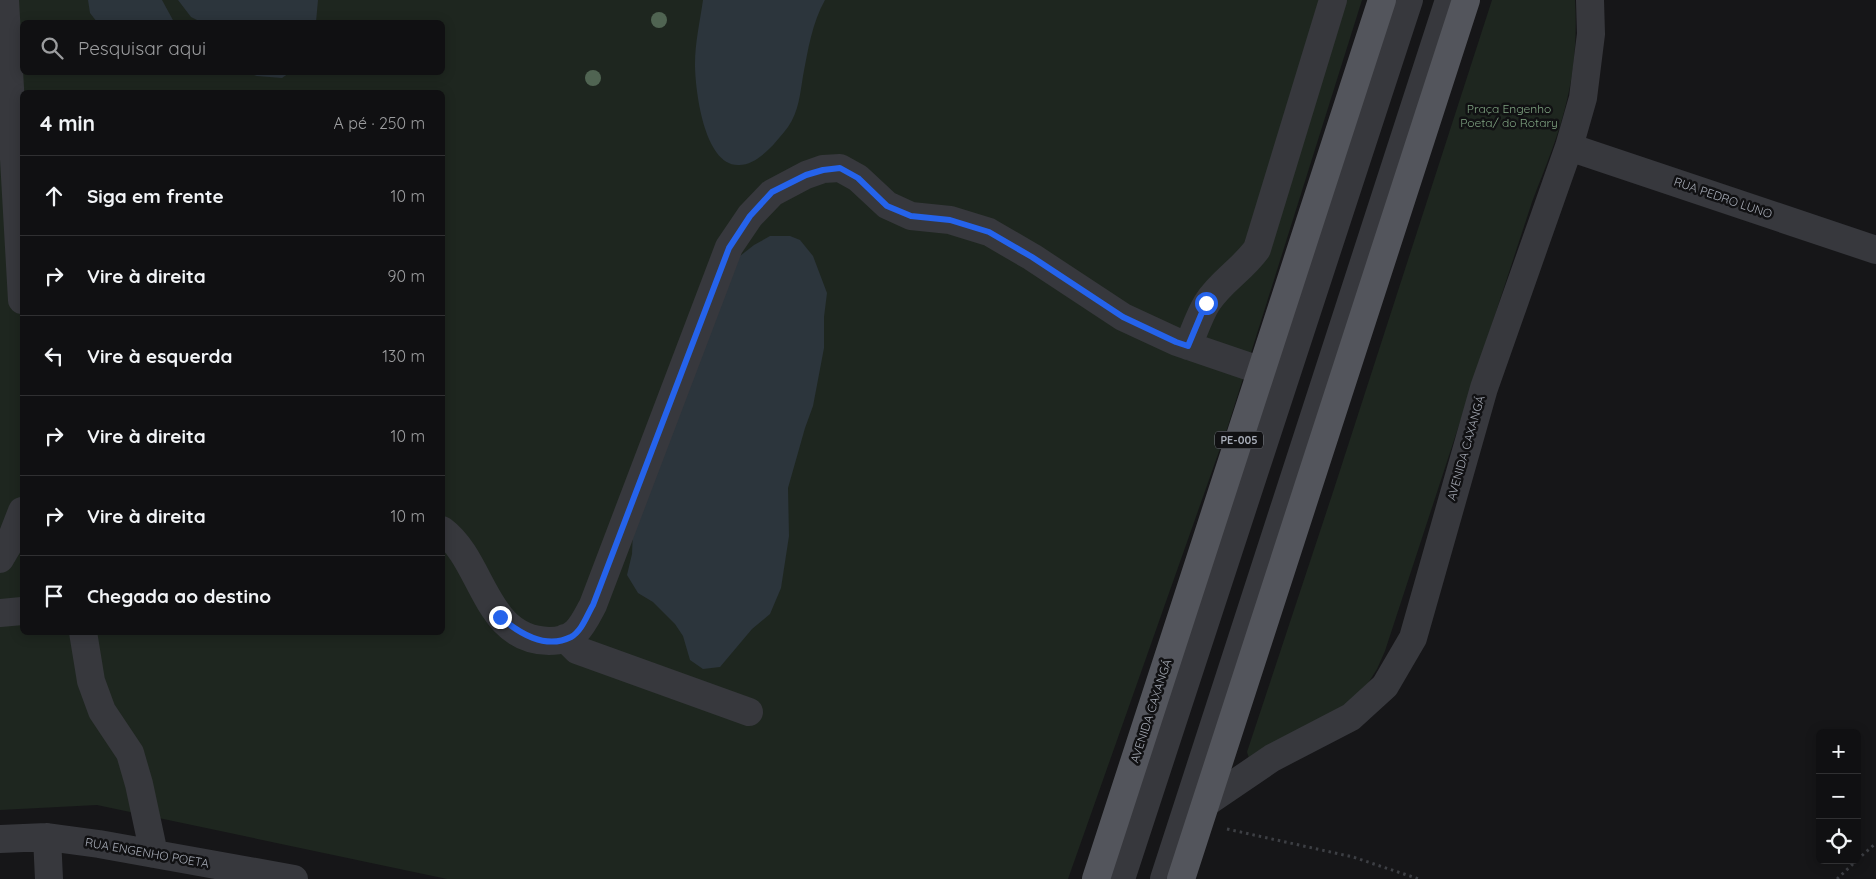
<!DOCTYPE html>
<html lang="pt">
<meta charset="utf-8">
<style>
body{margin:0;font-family:Quicksand,sans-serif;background:#1e1e20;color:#f1f3f6}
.controls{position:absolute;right:15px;bottom:15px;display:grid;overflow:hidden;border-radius:8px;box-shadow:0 2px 12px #0003}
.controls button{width:45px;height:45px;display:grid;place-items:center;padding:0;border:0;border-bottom:1px solid #303032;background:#101012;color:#f1f3f6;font:25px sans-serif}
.stop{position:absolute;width:15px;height:15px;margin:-11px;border:4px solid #2563eb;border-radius:50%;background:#fff}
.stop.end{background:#2563eb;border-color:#fff;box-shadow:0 1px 5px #0008}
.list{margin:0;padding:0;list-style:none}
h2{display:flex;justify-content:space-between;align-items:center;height:65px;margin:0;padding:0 20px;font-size:21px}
h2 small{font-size:16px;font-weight:400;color:#9c9d9f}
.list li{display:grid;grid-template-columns:32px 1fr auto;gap:15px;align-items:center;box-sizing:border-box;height:80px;padding:0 20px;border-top:1px solid #303032}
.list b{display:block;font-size:19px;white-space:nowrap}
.list em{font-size:16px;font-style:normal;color:#9c9d9f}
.icon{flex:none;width:28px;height:28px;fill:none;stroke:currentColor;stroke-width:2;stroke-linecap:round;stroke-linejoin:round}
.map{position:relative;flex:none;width:1876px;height:879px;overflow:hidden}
.search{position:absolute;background:#101012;box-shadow:0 2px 12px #0003;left:20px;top:20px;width:425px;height:55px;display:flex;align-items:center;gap:12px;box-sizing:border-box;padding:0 18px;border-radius:8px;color:#9c9d9f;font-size:19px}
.panel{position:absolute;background:#101012;box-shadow:0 2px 12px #0003;left:20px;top:90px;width:425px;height:545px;border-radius:8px}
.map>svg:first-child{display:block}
.green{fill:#1e261f;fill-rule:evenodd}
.water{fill:#2c353c}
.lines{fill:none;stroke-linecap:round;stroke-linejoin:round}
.path{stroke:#3d3f44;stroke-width:3;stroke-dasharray:2.5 4;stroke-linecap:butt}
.minor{stroke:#37383d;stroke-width:28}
.major{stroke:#53555c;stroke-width:28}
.tree{fill:#506452}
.route{stroke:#2563eb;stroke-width:6}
.labels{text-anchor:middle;stroke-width:5;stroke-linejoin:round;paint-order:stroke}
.shield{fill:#111113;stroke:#7b7e86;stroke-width:1}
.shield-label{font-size:11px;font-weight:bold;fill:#a8adb8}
.park-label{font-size:12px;fill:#7fa381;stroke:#111113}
.street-label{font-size:12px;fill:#a8adb8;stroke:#111113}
</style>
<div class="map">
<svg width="1876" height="879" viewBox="0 0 1876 879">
<rect width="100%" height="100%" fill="#161618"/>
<path class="green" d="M0,0H1362L1228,426L1068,879H447L97,805L0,810ZM22,22H442V72H22ZM22,92H442V632H22Z
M1492,0H1575C1577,33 1575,67 1567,100C1559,135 1545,168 1532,202L1385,651L1377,669L1367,685L1345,706L1249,758L1247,752L1333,492Z"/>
<path class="water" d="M88,0H162L174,22H97L90,13Z
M178,0H318L316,22H201L191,17Z
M703,0H825C812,23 808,50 803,76C800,94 799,111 788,127C777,141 758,166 738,165C704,165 695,89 695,64C695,43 700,21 703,0Z
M249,73L289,72V73L282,78L257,76Z
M770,236H790L800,240L813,256L827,293L824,317V348L813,406L805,428L788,488L789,536L781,588L770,614L752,629L720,667L703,669L690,660L683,636L675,624L653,602L638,593L627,575L632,554L633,531L740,256L754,245Z"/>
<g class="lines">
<path class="path" d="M1227,829L1353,857L1419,879
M1857,860L1876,843
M1837,879L1857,860"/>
<path class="minor" d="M5,0L22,300
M1569,147L1876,250
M1188,346C1194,332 1199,316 1207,303C1220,282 1242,270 1257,249L1333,0
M442,530C484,561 484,640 549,641C576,641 582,626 593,605L729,247L750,216L772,193L806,175L823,169L840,168L858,178L887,205L911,216L950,220L989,232L1032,257L1123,317L1177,342L1262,371
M0,559L10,542L22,511
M0,613L22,611
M83,632L91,681L102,711L130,753L139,784L154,854
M565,638L577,650L749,712
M1206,803L1272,758L1351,717L1385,686L1413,638L1484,388L1569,147L1583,98L1591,34L1590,0
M47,837L49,879
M0,839L47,837L99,844L294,879
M1121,879L1409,0
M1164,879L1449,0"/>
<path class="major" d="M1096,879L1382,0
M1181,879L1466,0"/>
</g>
<g class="tree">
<circle cx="659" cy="20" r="8"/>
<circle cx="593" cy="78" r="8"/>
</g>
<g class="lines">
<path class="route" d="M500,617C519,633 545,650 571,637C582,631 587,615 593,605L729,248L750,216L772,192L806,175L823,170L840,168L858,178L887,206L911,216L950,220L989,232L1032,257L1123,317L1176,342L1188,346L1206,303"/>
</g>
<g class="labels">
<rect class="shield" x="1215" y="431.5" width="48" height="17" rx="4"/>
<g class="shield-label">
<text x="1239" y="444">PE-005</text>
</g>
<g class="park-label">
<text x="1509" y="113">Praça Engenho<tspan x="1509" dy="14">Poeta/ do Rotary</tspan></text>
</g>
<g class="street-label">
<text transform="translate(1723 198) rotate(19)" y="4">RUA PEDRO LUNO</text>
<text transform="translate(1466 448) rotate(-74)" y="4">AVENIDA CAXANGÁ</text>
<text transform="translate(1151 711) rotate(-72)" y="4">AVENIDA CAXANGÁ</text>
<text transform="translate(147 853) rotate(10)" y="4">RUA ENGENHO POETA</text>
</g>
</g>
</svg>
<div class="controls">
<button>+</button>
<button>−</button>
<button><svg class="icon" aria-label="locate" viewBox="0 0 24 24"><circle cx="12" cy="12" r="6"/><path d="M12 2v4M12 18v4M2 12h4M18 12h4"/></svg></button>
</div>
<div class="stop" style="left:1206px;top:303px"></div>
<div class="stop end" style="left:500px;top:617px"></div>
<div class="search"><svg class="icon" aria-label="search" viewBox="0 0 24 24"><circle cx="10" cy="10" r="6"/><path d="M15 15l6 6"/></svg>Pesquisar aqui</div>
<section class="panel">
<h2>4 min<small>A pé · 250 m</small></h2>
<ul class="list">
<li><svg class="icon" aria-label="ahead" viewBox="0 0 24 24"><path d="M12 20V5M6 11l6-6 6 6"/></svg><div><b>Siga em frente</b></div><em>10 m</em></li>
<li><svg class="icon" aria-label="right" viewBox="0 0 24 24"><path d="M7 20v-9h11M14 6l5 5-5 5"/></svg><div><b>Vire à direita</b></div><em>90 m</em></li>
<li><svg class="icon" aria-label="left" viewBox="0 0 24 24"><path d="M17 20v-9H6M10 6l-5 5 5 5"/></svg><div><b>Vire à esquerda</b></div><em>130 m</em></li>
<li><svg class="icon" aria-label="right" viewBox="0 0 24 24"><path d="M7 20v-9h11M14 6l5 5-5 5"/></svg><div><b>Vire à direita</b></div><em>10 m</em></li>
<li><svg class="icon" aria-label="right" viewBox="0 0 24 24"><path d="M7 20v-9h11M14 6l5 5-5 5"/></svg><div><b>Vire à direita</b></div><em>10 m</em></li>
<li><svg class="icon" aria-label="arrive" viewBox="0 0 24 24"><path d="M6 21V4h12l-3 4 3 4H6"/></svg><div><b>Chegada ao destino</b></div></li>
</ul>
</section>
</div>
